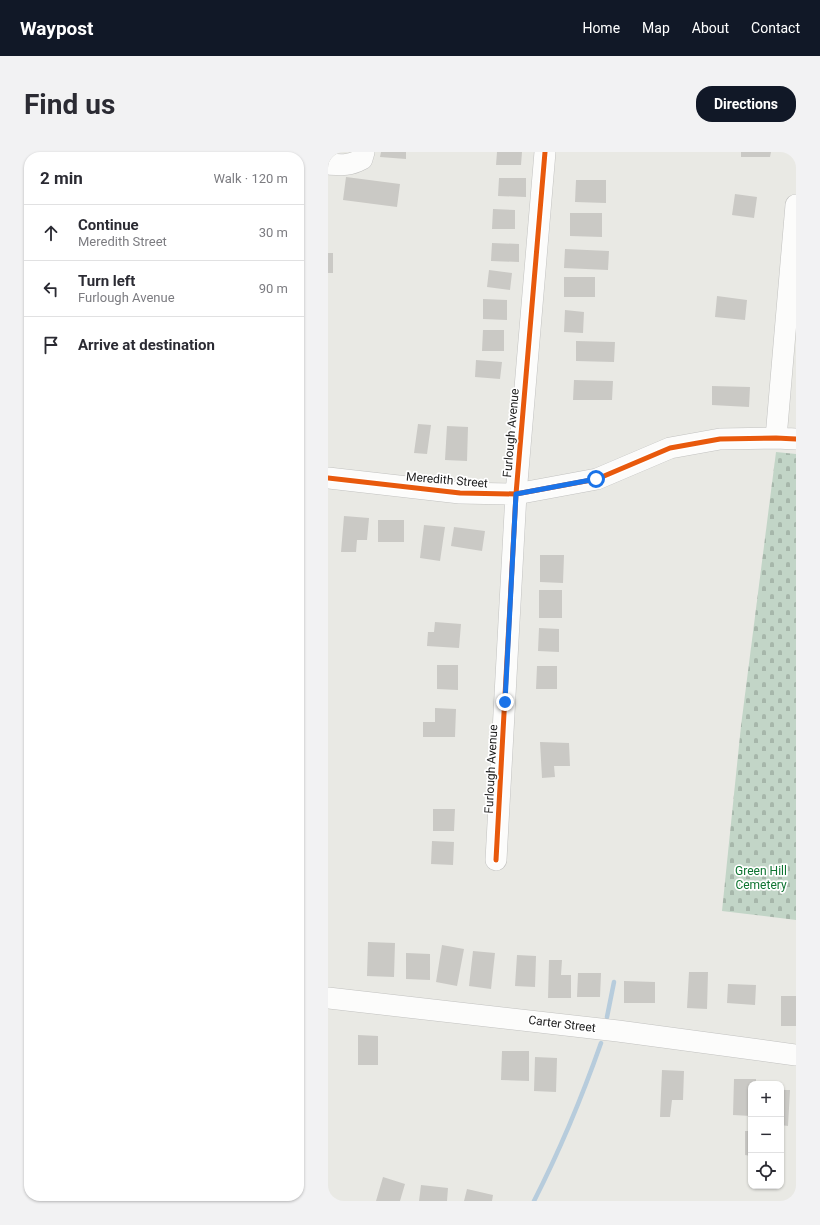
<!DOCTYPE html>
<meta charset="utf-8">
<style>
body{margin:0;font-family:Roboto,sans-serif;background:#f2f2f3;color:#2b2b33}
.controls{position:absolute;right:12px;bottom:12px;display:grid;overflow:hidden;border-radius:8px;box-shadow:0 1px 3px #0004}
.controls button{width:36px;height:36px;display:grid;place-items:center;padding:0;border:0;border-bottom:1px solid #e1e1e2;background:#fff;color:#2b2b33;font:20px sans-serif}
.stop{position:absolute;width:12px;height:12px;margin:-9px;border:3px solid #1a73e8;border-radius:50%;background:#fff}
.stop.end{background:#1a73e8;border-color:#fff;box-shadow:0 1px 4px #0008}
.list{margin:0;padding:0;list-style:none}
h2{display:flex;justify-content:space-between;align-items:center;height:52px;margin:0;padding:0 16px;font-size:17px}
h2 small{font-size:13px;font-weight:400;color:#7c7c81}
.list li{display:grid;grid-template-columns:26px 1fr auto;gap:12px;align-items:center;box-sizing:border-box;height:56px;padding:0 16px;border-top:1px solid #e1e1e2}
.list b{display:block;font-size:15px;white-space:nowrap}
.list p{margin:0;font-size:13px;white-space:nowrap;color:#7c7c81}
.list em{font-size:13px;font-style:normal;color:#7c7c81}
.icon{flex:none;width:22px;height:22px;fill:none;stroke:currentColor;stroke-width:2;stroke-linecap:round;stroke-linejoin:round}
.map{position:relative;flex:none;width:468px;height:1049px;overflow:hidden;border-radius:16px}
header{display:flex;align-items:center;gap:24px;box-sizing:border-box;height:56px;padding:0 20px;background:#111827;color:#fff}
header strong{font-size:19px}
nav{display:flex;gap:22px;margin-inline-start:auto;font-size:14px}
.intro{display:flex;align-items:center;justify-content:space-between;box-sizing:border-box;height:96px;padding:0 24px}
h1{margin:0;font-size:28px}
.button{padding:10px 18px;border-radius:16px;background:#111827;color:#fff;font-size:14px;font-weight:700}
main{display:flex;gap:24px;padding:0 24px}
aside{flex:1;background:#fff;border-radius:16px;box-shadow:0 1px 3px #0004}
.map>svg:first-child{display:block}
.cemetery{fill:url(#cemetery-stones)}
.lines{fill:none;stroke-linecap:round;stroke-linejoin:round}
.stream{stroke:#b7ccdc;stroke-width:4.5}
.building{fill:#cac9c5}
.minor-casing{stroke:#c2c2c0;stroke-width:22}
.minor{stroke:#fcfcfb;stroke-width:21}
.cycleway-casing{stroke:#fff;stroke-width:8}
.cycleway{stroke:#e8590c;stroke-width:5}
.route{stroke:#1a73e8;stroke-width:5}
.labels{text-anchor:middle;stroke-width:3.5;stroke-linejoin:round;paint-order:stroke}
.street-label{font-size:12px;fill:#1b1b1b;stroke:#fff}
.park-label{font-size:12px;fill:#0e7431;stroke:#fff}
</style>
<header>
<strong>Waypost</strong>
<nav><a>Home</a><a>Map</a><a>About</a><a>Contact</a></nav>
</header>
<div class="intro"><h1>Find us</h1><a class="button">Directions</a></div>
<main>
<aside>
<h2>2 min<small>Walk · 120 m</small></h2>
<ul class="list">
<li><svg class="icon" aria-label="ahead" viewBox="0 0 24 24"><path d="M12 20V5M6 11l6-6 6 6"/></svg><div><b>Continue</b><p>Meredith Street</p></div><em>30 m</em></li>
<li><svg class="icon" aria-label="left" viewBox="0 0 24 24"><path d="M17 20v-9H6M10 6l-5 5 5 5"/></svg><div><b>Turn left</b><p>Furlough Avenue</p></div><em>90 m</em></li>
<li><svg class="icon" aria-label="arrive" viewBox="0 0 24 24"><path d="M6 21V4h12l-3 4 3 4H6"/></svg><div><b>Arrive at destination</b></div></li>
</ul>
</aside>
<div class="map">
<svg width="468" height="1049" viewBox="0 0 468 1049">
<defs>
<pattern id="cemetery-stones" width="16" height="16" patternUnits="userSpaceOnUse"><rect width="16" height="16" fill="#c2d5c7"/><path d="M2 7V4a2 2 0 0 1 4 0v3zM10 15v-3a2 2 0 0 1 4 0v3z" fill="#a6b6aa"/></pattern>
</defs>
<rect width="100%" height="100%" fill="#e9e9e4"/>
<path class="cemetery" d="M448,300L468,302V768L394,759L413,574Z"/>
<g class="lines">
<path class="stream" d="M279,865L286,830
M206,1049C232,998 254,945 273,891"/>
</g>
<path class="building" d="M53,0H78V7L52,5Z
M169,0H194L193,13H168Z
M413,0H443L442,5H413Z
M18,25L72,32L69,55L15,48Z
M171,26H198V45L170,44Z
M248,28H278V51L247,50Z
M407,42L429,45L426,66L404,63Z
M165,57L187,58V77H164Z
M242,61H274V85L242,84Z
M164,91L191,92V110L163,109Z
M237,97L281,99L280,118L236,116Z
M0,101H5V121H0Z
M161,118L184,121L182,138L159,135Z
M236,125H267V145H236Z
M389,144L419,148L417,168L387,165Z
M155,147L179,148V168L155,167Z
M237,158L256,160L255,181L236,180Z
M155,178H176V199H154Z
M248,189L287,190L286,210L248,209Z
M148,208L174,210L172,227L147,225Z
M246,228L285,229L284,248H245Z
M384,234L422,235L421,255L384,253Z
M90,272L103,273L99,302L86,301Z
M119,274L140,275L139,309L117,308Z
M16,364L41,366L39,388H29L28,400H13Z
M50,368H76V390H50Z
M96,373L117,375L112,409L92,406Z
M126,375L157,379L154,399L123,394Z
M212,403H236L235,431L212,430Z
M211,438H234V466H211Z
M107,470L133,472L131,496L99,494L100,480H106Z
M211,476L231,477V500L210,499Z
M109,513H130V538L109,537Z
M209,514H229V537H208Z
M107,556L128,557L127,585H95V570H107Z
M212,590L241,591L242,614H226L227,625L214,626Z
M105,657H127L126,679H105Z
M104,689L126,690L125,713L103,712Z
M40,790L67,791L66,825L39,824Z
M114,793L136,797L129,834L108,830Z
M145,799L167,801L163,837L141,834Z
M78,801L102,802V828L78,827Z
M189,803L208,804L207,835L187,834Z
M221,808H234L233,823H243V846H220Z
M361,820H380L379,857L359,856Z
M250,821H273L272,845H249Z
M296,829L327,830V851H296Z
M400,832L428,833L427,853L399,851Z
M453,844H468V874H453Z
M30,883L50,884V913H30Z
M174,899H201V929L173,928Z
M207,905L229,906L228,940L206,939Z
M334,918L356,919L355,948H344L342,965H332Z
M406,927H428V932H423V964L405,963Z
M453,938H462L460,974L453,973Z
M417,979H423V1004L417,1003Z
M55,1025L77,1032L72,1049H48Z
M93,1033L120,1036L119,1049H91Z
M139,1037L165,1043L164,1049H136Z"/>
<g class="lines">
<g class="minor-casing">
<path id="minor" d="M0,12C14,13 21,14 34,7L36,0
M448,286L468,53
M0,326L132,341L188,342L269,327L342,296L392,287L448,286L468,287
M168,708L188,342L217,0
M0,846L290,879L468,903"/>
</g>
<use href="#minor" class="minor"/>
<g class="cycleway-casing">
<path id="cycleway" d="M0,326L132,341L188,342L269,327L342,296L392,287L448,286L468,287
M168,708L188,342L217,0"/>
</g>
<use href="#cycleway" class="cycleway"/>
</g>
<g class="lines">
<path class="route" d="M177,550L188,342L268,327"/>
</g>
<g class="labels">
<g class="street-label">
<text transform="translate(183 281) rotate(-85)" y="4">Furlough Avenue</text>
<text transform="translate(119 328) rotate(5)" y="4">Meredith Street</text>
<text transform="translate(163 617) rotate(-87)" y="4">Furlough Avenue</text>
<text transform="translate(234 872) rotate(7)" y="4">Carter Street</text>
</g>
<g class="park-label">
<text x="433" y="723">Green Hill<tspan x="433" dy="14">Cemetery</tspan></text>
</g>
</g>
</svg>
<div class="controls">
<button>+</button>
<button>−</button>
<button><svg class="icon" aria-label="locate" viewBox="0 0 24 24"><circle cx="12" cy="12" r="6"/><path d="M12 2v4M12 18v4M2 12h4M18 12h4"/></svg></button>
</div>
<div class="stop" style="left:268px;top:327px"></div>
<div class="stop end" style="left:177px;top:550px"></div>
</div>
</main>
